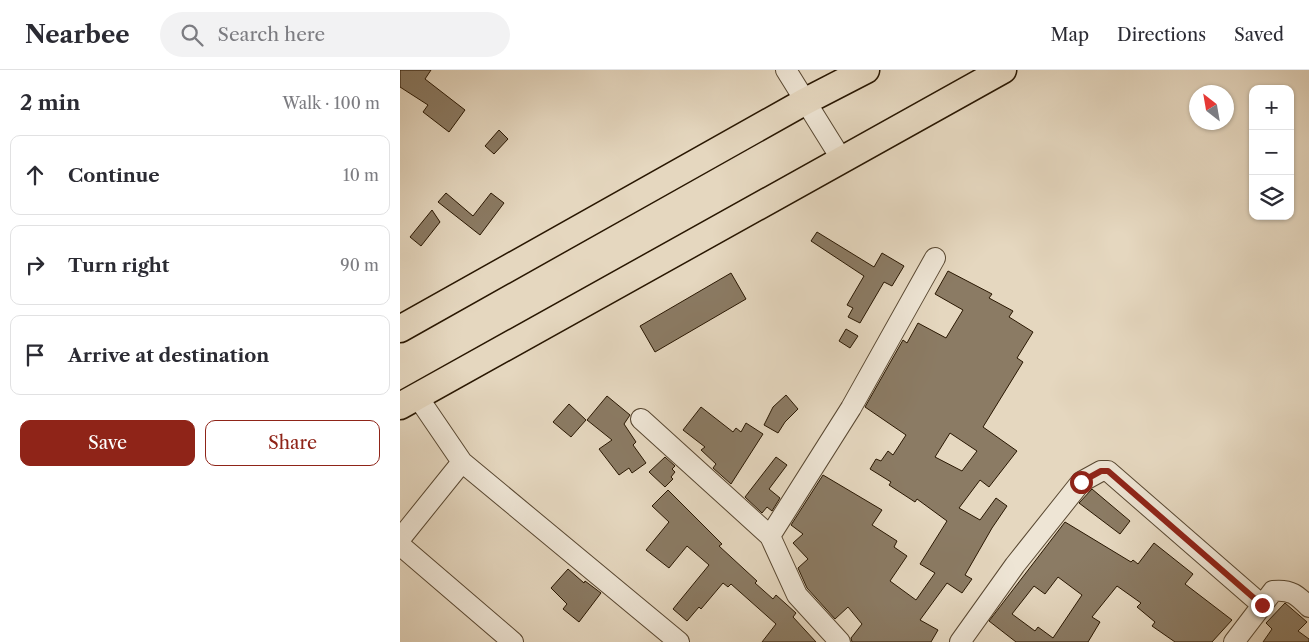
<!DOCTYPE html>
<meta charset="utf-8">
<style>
body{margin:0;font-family:"Libre Caslon Text",serif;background:#f2f2f3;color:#2b2b33}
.controls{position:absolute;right:15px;top:15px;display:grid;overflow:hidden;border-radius:10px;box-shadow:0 1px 4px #0004}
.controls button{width:45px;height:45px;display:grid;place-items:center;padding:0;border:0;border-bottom:1px solid #e1e1e2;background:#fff;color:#2b2b33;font:25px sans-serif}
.compass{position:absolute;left:789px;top:15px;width:45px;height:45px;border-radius:50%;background:#fff;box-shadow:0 1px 4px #0004;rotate:329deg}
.stop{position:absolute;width:15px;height:15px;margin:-11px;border:4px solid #8f2418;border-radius:50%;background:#fff}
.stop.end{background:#8f2418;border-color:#fff;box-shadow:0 1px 5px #0008}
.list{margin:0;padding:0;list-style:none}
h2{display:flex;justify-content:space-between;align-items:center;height:65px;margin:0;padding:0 20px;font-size:21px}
h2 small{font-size:16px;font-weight:400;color:#7c7c81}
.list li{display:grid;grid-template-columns:32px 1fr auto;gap:15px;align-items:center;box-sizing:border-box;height:80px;margin:0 10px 10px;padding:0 10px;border:1px solid #e1e1e2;border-radius:10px}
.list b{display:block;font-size:19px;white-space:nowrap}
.list em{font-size:16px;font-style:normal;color:#7c7c81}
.actions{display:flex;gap:10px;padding:15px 20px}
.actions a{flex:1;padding:11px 0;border:1px solid #8f2418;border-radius:10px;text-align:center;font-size:18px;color:#8f2418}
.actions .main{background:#8f2418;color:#fff}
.icon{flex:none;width:28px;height:28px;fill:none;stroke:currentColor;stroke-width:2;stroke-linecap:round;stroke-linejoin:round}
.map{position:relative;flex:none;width:909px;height:572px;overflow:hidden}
header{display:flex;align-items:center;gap:30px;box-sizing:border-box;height:70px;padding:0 25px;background:#fff;border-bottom:1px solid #e1e1e2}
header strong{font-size:24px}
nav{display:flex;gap:28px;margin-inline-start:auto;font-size:18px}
.search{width:350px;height:45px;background:#f2f2f3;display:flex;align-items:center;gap:12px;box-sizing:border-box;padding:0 18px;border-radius:28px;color:#7c7c81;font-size:19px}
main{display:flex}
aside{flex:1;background:#fff}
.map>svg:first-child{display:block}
.building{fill:#8b7b64;stroke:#291702;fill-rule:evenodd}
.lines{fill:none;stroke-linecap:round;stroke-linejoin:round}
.minor-casing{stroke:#584731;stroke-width:22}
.major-casing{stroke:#291702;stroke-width:29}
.minor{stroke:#eee5d5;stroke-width:20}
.major{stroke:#e5d7bf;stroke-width:26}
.route{stroke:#8f2418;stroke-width:6}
</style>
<header>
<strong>Nearbee</strong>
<div class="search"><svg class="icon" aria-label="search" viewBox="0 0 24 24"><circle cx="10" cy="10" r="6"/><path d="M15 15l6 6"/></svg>Search here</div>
<nav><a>Map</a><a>Directions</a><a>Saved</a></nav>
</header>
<main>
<aside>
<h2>2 min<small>Walk · 100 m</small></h2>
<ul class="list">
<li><svg class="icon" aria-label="ahead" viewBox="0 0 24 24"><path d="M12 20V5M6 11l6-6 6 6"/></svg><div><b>Continue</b></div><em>10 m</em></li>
<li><svg class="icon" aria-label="right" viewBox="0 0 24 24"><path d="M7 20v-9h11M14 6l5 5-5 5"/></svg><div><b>Turn right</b></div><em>90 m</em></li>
<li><svg class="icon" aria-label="arrive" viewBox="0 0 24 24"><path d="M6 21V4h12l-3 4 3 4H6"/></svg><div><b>Arrive at destination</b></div></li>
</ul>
<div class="actions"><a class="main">Save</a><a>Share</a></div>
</aside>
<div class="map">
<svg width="909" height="572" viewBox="0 0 909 572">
<rect width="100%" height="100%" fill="#e5d7bf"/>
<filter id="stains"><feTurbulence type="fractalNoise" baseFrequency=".004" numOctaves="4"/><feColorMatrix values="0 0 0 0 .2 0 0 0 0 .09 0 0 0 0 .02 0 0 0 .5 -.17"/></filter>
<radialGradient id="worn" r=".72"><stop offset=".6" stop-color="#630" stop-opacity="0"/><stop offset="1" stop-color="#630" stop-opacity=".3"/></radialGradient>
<path class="building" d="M0,0H31L25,9L65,40L49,62L23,42L28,35L0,17Z
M99,60L108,69L94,84L85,76Z
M46,123L73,146L91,123L104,133L80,165L38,132Z
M32,140L40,152L21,176L10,167Z
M417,162L474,197L482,183L504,196L492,216L484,212L460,253L448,247L453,238L447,235L464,206L411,171Z
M548,201L592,224L589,228L613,241L609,247L633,262L617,288L623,292L583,357L617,381L589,417L580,410L559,438L580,450L596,428L607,436L592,458L565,505L572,509L562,523L547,513L520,550L538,560L531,572H452L451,568L462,554L448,537L435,549L407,518L398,498L408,489L393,473L403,464L391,455L423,405L482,440L472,455L497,471L494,477L507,486L490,511L516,530L535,503L520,494L547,451L517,429L515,432L489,415L491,412L470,399L476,389L481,391L488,381L493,385L506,365L465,337L503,270L507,273L518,253L546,268L563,240L535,224ZM550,363L577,381L562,401L535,387Z
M331,203L346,229L255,282L240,256Z
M446,259L458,266L450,278L439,271Z
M386,325L398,339L385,352L378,363L364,355L373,337Z
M207,326L230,345L224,354L236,372L233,375L246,393L232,403L229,398L219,405L199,379L212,370L187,350Z
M169,334L186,350L171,367L153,352Z
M301,337L333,362L336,358L341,362L346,353L363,364L331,414L313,398L316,394L301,380L305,377L283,360Z
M265,387L275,396L272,399L275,402L271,407L273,409L265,417L249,402Z
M376,387L387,395L369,419L380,428L372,441L367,437L362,443L345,427Z
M692,419L730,451L720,464L679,433Z
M268,420L322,474L319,476L357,511L355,513L373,529L376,525L396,543L393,547L416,572H362L376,554L331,514L328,517L323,513L301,539L299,537L287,551L273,539L309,495L287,476L269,498L246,480L269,452L252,436Z
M665,452L731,492L733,490L738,494L754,473L793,504L785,514L832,550L812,572H775L752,556L755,552L737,537L741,533L717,516L692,547L700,552L688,572H616L589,551ZM658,507L682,525L653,568L638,557L635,561L612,544L634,516L645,524Z
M168,499L184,513L185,511L201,523L179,552L163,539L167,534L151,518Z
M885,533L907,552L898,561L909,569V572H863L872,559L866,553Z"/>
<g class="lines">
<g class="minor-casing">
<path id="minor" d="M386,0L442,90
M17,326L62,392L279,572
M241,349L370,466L397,525L440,572
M370,466L451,338L535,188
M0,469L62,392
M0,475L113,572
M560,572L615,495L681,412L701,401H708L862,535
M834,572L873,521C891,519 897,525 909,537"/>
</g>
<g class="major-casing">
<path id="major" d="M0,259L404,32L466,0
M0,336L603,0"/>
</g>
<use href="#minor" class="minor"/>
<use href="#major" class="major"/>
</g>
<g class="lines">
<path class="route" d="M681,412L701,401H708L862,535"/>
</g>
<rect width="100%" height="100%" filter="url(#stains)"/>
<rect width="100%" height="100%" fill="url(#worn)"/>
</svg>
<div class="controls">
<button>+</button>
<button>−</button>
<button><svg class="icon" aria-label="layers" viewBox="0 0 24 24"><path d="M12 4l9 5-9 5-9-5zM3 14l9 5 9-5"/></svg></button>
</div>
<svg class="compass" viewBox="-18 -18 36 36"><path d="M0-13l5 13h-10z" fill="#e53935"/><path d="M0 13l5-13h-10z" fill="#7c7c81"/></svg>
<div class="stop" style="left:681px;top:412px"></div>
<div class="stop end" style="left:862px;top:535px"></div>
</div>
</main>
